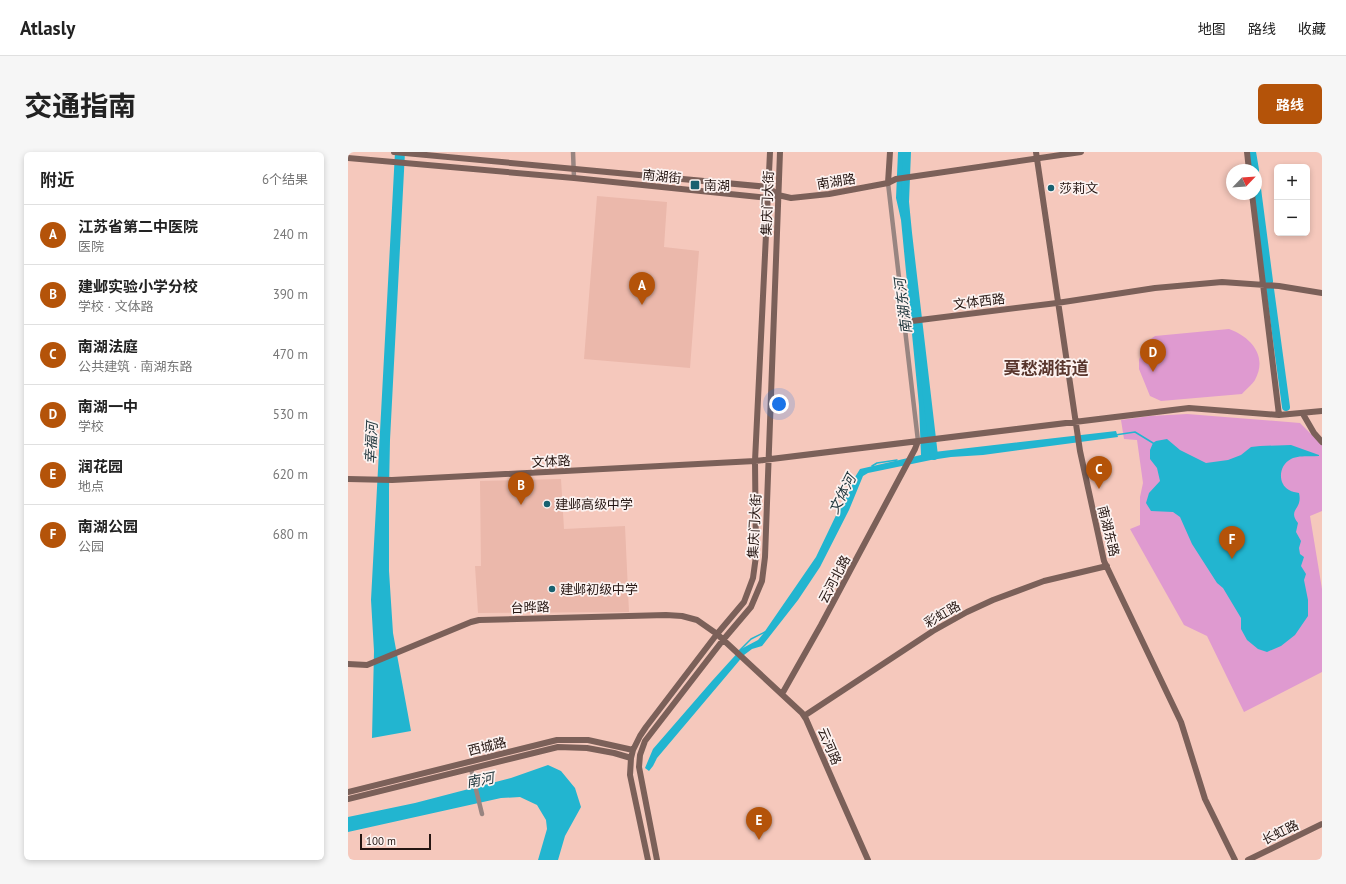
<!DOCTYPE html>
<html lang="zh">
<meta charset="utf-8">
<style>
body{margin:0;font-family:"PT Sans","Noto Sans SC",sans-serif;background:#f6f6f6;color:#222}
.controls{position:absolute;right:12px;top:12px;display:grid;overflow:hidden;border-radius:6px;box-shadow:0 2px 6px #0003}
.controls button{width:36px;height:36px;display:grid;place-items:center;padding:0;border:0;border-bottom:1px solid #e0e0e0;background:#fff;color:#222;font:20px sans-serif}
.compass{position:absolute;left:878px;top:12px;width:36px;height:36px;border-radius:50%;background:#fff;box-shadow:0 2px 6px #0003;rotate:65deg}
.scale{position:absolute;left:12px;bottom:10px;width:71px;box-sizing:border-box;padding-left:4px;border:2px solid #251612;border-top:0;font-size:11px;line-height:14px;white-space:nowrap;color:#251612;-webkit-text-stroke:3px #fcf2f0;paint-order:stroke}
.you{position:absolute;left:431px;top:252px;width:14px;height:14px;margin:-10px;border:3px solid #fff;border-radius:50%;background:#1a73e8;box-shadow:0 0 0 6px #1a73e833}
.badge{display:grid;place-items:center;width:26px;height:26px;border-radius:50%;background:#b45309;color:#fff;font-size:13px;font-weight:700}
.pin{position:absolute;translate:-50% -33px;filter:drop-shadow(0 1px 2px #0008)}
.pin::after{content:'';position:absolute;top:21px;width:14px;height:12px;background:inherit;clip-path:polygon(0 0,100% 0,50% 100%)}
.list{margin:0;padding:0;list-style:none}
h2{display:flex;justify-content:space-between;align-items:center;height:52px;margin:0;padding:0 16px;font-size:17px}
h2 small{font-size:13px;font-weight:400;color:#767676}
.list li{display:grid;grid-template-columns:26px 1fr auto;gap:12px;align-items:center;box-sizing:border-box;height:60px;padding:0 16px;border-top:1px solid #e0e0e0}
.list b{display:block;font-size:15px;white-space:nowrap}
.list p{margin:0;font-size:13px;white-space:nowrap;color:#767676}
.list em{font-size:13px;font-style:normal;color:#767676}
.map{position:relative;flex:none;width:974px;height:708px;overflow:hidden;border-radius:6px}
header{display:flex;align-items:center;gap:24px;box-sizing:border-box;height:56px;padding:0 20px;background:#fff;border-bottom:1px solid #e0e0e0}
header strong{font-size:19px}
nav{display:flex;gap:22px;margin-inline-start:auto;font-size:14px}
.intro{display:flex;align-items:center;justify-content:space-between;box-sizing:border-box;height:96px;padding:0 24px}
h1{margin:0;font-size:28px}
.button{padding:10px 18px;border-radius:6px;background:#b45309;color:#fff;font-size:14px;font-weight:700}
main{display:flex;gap:24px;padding:0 24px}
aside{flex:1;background:#fff;border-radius:6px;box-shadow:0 2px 6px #0003}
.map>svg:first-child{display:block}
.built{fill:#ebb8ab}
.green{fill:#df9ad0}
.water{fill:#22b5d0}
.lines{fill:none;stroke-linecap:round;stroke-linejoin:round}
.stream{stroke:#22b5d0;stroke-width:1.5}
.river{stroke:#22b5d0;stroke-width:8}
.street{stroke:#988581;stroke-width:4.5}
.secondary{stroke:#7b6059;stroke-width:6}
.poi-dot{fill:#196170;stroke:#fcf2f0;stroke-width:1.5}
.labels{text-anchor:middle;stroke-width:3.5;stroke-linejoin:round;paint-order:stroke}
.street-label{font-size:13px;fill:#251612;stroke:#fcf2f0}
.poi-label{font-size:13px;fill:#251612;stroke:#fcf2f0;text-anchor:start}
.water-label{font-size:14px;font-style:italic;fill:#22383e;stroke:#fcf2f0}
.district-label{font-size:17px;font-weight:bold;fill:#58352c;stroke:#fcf2f0}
</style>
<header>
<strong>Atlasly</strong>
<nav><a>地图</a><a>路线</a><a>收藏</a></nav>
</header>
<div class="intro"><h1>交通指南</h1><a class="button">路线</a></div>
<main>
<aside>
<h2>附近<small>6个结果</small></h2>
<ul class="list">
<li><span class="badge">A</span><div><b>江苏省第二中医院</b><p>医院</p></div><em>240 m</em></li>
<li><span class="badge">B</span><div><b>建邺实验小学分校</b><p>学校 · 文体路</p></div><em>390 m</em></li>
<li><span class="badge">C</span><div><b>南湖法庭</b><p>公共建筑 · 南湖东路</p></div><em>470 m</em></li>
<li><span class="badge">D</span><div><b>南湖一中</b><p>学校</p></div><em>530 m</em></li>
<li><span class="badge">E</span><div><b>润花园</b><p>地点</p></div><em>620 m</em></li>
<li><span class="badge">F</span><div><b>南湖公园</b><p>公园</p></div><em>680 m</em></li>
</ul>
</aside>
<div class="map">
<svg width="974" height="708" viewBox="0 0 974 708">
<rect width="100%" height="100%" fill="#f5c8bc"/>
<path class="built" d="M249,44L319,50L316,95L351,99L342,216L236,207Z
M213,327L216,377L277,374L281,460L130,461L127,414H133L132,329Z"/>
<path class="green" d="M881,177C903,185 920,204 907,228C904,233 898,237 894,242L813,249L802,244L791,217V208L797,191L807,184Z
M839,262L952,271L974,293V359L962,364L974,437V520L896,560L859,484L836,473L782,377L792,373V345L795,331L789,288L776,287L773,268L802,264Z"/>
<path class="water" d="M47,0H57L42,288L41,336V419L45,481L63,579L24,586L26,499L23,448Z
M550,0H559L556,58L579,244L584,299L586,300L768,279L770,285L635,303L603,305L583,308L520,321L515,324L501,358L472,415L450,448L414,494L404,497L396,503L309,606L305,614L301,619L297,616L305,597L364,529L393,497L410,488L415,482L468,405L504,330L512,317L573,303L571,254L553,68L548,46Z
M819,287L832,298L858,311L880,308L893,303L903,295L912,294L943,293L971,303V304C962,305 951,303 943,307C931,313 929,331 941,338C944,340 948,340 951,341C955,358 939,357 950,371L948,380L953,389L951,396L952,402L956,405L953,414L958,422L956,428L960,448V464L947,483L933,494L919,500L910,497L899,488L893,477V466L875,436L869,431L844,392L832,365L825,360L803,359L798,351L801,341L812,329L809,316L802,307V298L805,291L808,289Z
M200,613L213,619L227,636L233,655L217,684L210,708H190L199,677L198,668L189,653L172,645L153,646L0,680V665L67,651L163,626Z"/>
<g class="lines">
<path class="stream" d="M767,283L787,280L805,291
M524,314L529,311L549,308
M390,500L403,487L417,480"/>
<path class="river" d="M559,0L557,50L560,81L586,304
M904,0L907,18
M908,29L921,129
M922,137L938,255"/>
<path class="street" d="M225,0L226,26
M540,31L570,289
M123,617L134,662"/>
<path class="secondary" d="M46,0L420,35L430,43L443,46L481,42L540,31L548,27L733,0
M688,0L732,299L756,409L833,570L857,647L887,708
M899,0L901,18
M0,6L226,26L420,46L430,43
M540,31L542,0
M904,42L931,263
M556,170L709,151L807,136L874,130L931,134L974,141
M955,262L966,281L974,290
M0,327L44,328L407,309L841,256L931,263L974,259
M0,512L19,513L123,470L131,468L318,463L334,464L349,468L369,482L454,561L458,567L489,638L520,708
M434,542L473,473L567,297L570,289
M456,564L585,479L619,460L645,448L696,429L759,414
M0,640L209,588H240L285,598
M0,647L210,595L239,596L266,601L283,606
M300,708L282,623L283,606L285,598L292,584L298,575L369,482L396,450L405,426L408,404L407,309L422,0
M309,708L291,615L292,603L297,589L375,488L403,455L414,429L417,405L432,0
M900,708L974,672"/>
</g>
<g class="poi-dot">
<rect x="342" y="28" width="10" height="10" rx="2"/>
<circle cx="703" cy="36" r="4"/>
<circle cx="199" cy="352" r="4"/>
<circle cx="204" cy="437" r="4"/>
</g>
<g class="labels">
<g class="street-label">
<text transform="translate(314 24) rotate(6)" y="5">南湖街</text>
<text transform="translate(488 29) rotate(-9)" y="5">南湖路</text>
<text transform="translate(419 51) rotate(-88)" y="5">集庆门大街</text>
<text transform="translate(631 149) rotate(-7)" y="5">文体西路</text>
<text transform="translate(203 309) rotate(-3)" y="5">文体路</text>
<text transform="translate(406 374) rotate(-87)" y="5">集庆门大街</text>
<text transform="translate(761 379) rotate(76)" y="5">南湖东路</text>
<text transform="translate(486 427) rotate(-62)" y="5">云河北路</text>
<text transform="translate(182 455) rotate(-2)" y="5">台晔路</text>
<text transform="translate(594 462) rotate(-30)" y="5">彩虹路</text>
<text transform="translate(139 594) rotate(-14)" y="5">西城路</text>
<text transform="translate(482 594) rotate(67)" y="5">云河路</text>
<text transform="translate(932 680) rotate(-26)" y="5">长虹路</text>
</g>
<g class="poi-label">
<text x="356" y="38">南湖</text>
<text x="711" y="41">莎莉文</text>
<text x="207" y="357">建邺高级中学</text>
<text x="212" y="442">建邺初级中学</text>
</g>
<g class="water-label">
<text transform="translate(555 154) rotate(-97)" y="5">南湖东河</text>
<text transform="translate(23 291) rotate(-87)" y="5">幸福河</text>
<text transform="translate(494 342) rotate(-63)" y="5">文体河</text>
<text transform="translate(132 628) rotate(-11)" y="5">南河</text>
</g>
<g class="district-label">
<text x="698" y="222">莫愁湖街道</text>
</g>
</g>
</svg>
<div class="controls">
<button>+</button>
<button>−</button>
</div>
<svg class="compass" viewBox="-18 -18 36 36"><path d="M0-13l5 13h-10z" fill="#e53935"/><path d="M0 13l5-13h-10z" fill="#767676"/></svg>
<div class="scale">100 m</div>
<div class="you"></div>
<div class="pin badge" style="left:294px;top:153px">A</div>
<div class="pin badge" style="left:173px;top:353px">B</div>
<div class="pin badge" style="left:751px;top:337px">C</div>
<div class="pin badge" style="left:805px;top:220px">D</div>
<div class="pin badge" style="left:411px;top:688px">E</div>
<div class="pin badge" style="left:884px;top:407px">F</div>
</div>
</main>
